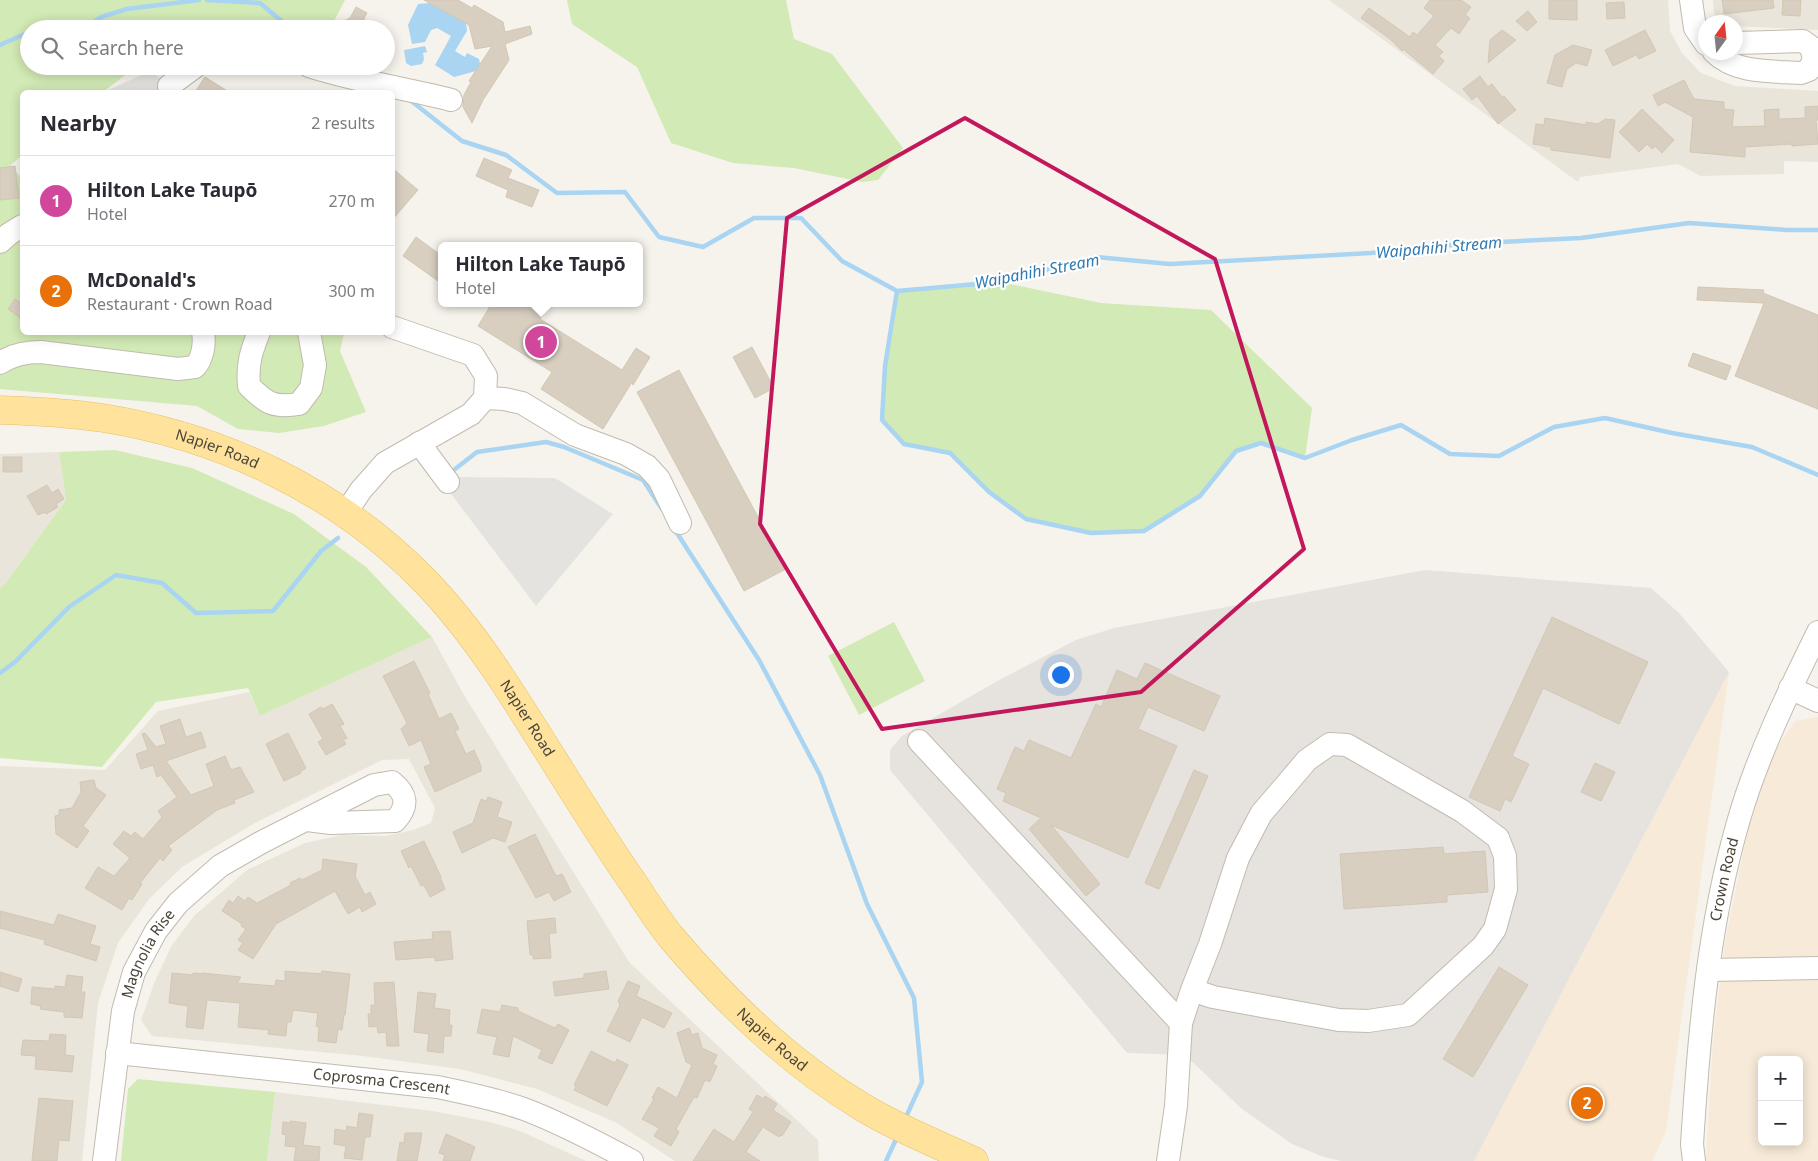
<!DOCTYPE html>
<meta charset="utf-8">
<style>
body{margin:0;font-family:"Noto Sans",sans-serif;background:#f7f7f7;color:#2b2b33}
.controls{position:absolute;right:15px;bottom:15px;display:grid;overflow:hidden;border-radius:8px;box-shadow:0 2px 12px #0003}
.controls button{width:45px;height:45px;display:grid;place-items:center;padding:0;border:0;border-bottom:1px solid #e1e1e2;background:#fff;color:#2b2b33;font:25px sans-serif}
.compass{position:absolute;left:1698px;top:15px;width:45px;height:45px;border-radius:50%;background:#fff;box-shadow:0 2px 12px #0003;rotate:15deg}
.you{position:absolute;left:1060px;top:674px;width:18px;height:18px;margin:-12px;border:4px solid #fff;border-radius:50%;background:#1a73e8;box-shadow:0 0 0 8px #1a73e833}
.badge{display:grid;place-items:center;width:32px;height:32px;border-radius:50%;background:#fc3f1d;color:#fff;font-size:16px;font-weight:700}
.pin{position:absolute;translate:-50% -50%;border:2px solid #fff;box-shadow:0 1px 5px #0006}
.popup{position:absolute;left:438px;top:242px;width:205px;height:65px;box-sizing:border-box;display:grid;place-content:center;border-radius:8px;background:#fff;filter:drop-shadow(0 1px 4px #0005);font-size:16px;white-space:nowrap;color:#7c7c81}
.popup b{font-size:19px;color:#2b2b33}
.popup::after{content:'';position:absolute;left:50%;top:100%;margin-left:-10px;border:10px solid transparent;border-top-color:#fff}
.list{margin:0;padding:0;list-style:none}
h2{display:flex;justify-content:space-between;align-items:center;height:65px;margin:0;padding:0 20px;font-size:21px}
h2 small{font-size:16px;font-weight:400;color:#7c7c81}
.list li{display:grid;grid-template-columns:32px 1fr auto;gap:15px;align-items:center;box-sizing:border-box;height:90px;padding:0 20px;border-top:1px solid #e1e1e2}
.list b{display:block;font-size:19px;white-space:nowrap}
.list p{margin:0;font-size:16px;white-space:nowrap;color:#7c7c81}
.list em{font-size:16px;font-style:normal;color:#7c7c81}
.icon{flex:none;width:28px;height:28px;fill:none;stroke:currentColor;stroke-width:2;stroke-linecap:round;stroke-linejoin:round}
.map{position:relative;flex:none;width:1818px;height:1161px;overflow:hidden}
.search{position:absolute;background:#fff;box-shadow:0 2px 12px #0003;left:20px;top:20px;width:375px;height:55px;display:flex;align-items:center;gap:12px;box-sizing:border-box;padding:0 18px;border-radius:28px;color:#7c7c81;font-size:19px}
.panel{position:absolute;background:#fff;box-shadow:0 2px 12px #0003;left:20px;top:90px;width:375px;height:245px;border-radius:8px}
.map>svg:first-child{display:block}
.residential{fill:#eae5da}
.commercial{fill:#f7ead8;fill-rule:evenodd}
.industrial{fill:#e6e2dd}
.green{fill:#d2eab5}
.parking{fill:#e5e3e0}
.water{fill:#a9d4f2}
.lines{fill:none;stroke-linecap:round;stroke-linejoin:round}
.stream{stroke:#a9d4f2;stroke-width:4.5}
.building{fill:#d8cfc1;stroke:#d3c7b4}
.minor-casing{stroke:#c2bbae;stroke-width:24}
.major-casing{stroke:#e6c16a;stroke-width:29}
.minor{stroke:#fff;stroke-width:22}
.major{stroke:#ffe39c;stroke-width:28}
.marked{fill:none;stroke:#c2185b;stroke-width:4;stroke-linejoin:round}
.labels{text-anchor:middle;stroke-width:4.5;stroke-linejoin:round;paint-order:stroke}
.street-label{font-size:15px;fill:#4b4439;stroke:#fff}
.water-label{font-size:16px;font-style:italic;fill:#2e7ab2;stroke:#fff}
</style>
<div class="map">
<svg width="1818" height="1161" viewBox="0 0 1818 1161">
<rect width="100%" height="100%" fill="#f6f3ec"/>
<path class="residential" d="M1329,0H1668L1670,31L1682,53L1701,73L1735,86L1818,91V162L1784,161V174L1701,176L1678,164L1580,177L1578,182Z
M1713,0H1818V30L1736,26V22H1723L1717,19L1714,12Z
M59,452L66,500L5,584L0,588V454Z
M432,637L464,695L629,962L818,1140L819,1161H675L615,1122L537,1089L460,1069L363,1056L152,1036L141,1020L155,981L172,945L195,915L247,870L305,843L342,835L386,836L413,830L431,823L435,808L409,759L382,760L253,824L182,867L149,899L118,943L98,1003L82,1161H0V766L105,770L158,711L249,692L260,716Z
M275,1092L433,1111L490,1122L520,1131L586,1161H267Z"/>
<path class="commercial" d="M1729,672L1666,1132L1652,1161H1474Z
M1818,717V1161H1706L1713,1040L1725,942L1750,818L1761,785L1778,746L1795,721ZM1762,1060H1799V1142H1762Z"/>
<path class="industrial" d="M1425,570L1651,588L1679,613L1729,672L1474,1161H1341L1324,1157L1292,1144L1242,1109L1185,1055L1127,1053L890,770V750L902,736L999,680L1076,640L1114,628Z"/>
<path class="green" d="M0,0H345L330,29H29V66H137L103,92H22V155L10,166L22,178V332L344,333L340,351L366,412L324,426L279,433L238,429L197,406L0,389Z
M567,0H786L794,39L832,54L903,148L878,180L862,182L794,168L733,163L671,143L637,67L572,24Z
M1000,282L1101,303L1211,310L1312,408L1305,458L1261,443L1236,451L1200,496L1144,531L1091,533L1026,519L989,492L950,453L904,444L882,420L885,366L897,291Z
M115,450L192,468L294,514L366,567L432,637L260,716L248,688L156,702L102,767L0,758V588L5,584L66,500L59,452Z
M894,622L925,681L859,715L828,656Z
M138,1079L275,1092L267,1161H121L128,1089Z"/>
<path class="parking" d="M150,71L174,90L173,92H104Z
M451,477L555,478L613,514L536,606L445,486Z"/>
<path class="water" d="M429,3L466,23L467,31L455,51L465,57L467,53L479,59L480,64L476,71L454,77L435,65L451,36L437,28L431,30L425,42L412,44L408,25L418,4Z
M425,46L427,52L423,53L424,59L422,64L411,66L406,63L404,50Z"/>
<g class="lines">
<path class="stream" d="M207,0L260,3L291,29
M84,29L101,17L127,9L199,0
M0,45L25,34L29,35
M410,100L462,141L506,155L557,193L625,192L659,237L703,247L754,218H801L842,261L897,291L1000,282L1096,257L1170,264L1371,253L1461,244L1581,238L1689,223L1787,230H1818
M897,291L885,366L882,420L904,444L950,453L989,492L1026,519L1091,533L1144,531L1200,496L1236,451L1261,443L1305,458L1352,440L1401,425L1450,454L1499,456L1554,427L1605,418L1672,433L1752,447L1818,475
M450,473L477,452L546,442L564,447L643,480L662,509
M675,530L759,660L820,775L867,904L914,998L922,1082L905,1119
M0,673L15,662L69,607L116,575L162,583L196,613L273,611L321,551L338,538
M886,1161L898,1135"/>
</g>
<path class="building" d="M424,0H458L472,8L474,5L503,22L505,32L530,26L532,34L505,44L509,60L483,100L472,123L463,107L464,95L471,82L469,81L492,46L475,49L469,25Z
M1430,0H1461L1471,7L1465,15L1470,18L1459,34L1451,28L1435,45L1443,52L1439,56L1444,61L1433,74L1403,49L1402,51L1390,39L1361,18L1369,8L1410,37L1413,32L1417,35L1434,16L1424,8Z
M1549,0H1577V20L1549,19Z
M1722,0H1773L1774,8L1724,14Z
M1783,0H1801L1800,16L1782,15Z
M1624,2L1625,18L1607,19L1606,3Z
M356,7L367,13L364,18L365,29H329L350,18Z
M1528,11L1537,22L1527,31L1516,21Z
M1502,30L1516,40L1488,63L1490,40Z
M1645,30L1656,51L1639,59L1636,55L1613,66L1605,50Z
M1573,45L1592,50L1587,66L1576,63L1567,69L1562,87L1547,83L1555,55Z
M1480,76L1488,87L1492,84L1502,97L1504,96L1516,110L1498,124L1477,96L1472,100L1463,89Z
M205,77L229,92H195Z
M1684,80L1694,99L1724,102V109L1734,110L1732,127L1765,126L1764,110L1779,109V119L1805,118V107L1818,106V120H1816L1818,144L1792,146V144L1745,147V157L1690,152L1693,117L1665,102L1658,106L1653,95Z
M1642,109L1674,140L1662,153L1655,146L1652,149L1647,144L1639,152L1619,132Z
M1545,118L1586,125V122L1598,124L1605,119L1615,120L1610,158L1551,150V147L1533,144L1536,124L1544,125Z
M484,158L512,170L508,178L539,190L532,207L506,197L508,190L476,176Z
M15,166L19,198L0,200V168Z
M392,168L418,190L392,220Z
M416,237L442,256V274L438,281L403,256Z
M1698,287L1764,290L1763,293L1818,315V409L1735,376L1764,303L1697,300Z
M15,299L22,304V319L8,309Z
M492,303H533L545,311L540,319L622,370L636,348L650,357L633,385L632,382L603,429L541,389L552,372L478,326Z
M752,347L774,388L755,398L733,357Z
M1693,353L1731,366L1726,380L1688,366Z
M679,370L786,569L744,591L637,392Z
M3,457H22V472H3Z
M47,485L52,493L58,489L64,499L56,504L58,507L46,514L45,512L38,515L27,496Z
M1552,617L1648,662L1619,724L1543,688L1512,756L1529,764L1511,802L1505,799L1500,811L1469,797Z
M414,661L430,693L428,694L439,719L451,713L459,729L455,731L466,754L474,750L481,766V771L435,792L424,767L431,764L421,740L409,746L401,729L407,723L383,676Z
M1145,663L1220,696L1204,731L1148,707L1138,729L1177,746L1128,858L1051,825L1100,884L1086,896L1029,829L1041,818L1003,801L1006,793L997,789L1015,747L1024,751L1029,740L1071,758L1096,704L1101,707L1117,670L1137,679Z
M332,704L344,724L340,726L347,738L343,740L346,744L326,755L318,742L323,739L309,714L321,707L323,709Z
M180,719L186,737L201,732L206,747L166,761L191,795L214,786L206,764L225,756L231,770L240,767L254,792L234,800L235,803L217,810L168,846L172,850L163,861L160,858L140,883L142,884L132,900L129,898L122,910L85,888L98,867L114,876L130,858L113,844L124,831L131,836L135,832L143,839L162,817L158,811L177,797L161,775L157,777L153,765L141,769L136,754L148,750L142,734L145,733L156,747L166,744L160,726Z
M288,733L306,768L300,772L301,773L284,781L266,744Z
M1595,763L1615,772L1601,801L1581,792Z
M1194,770L1208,776L1159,889L1145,883Z
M94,780L96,788L106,795L83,826L89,831L77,848L56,834L55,816L59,815V810L72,808L81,792L80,782Z
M488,797L502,802L497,817L512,822L505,842L493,838L462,853L453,832L473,823L481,799L486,801Z
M535,834L556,876L562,874L571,892L554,901L549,892L536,898L508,847Z
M424,841L441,877H440L445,889L430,897L424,885L421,886L411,866L409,868L401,851Z
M1443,847L1444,854L1485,851L1488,892L1447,895V902L1344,909L1340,854Z
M323,859L357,864L355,876L365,895L370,892L376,904L362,912L360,907L348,914L335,891L276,924L253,959L238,950L243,943L238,940L246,929L241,926L242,924L222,911L229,900L233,903L238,896L245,901L248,897L257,903L291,885L290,883L300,878L302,880L322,870Z
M0,911L54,925L58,914L96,926L90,944L100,947L96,961L44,944L45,940L0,928Z
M555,918L556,933H549L551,958L533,959V955H530L527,921Z
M450,931L453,959L435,961V957L396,960L394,942L433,939L432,932Z
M1499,967L1528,985L1473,1077L1443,1059Z
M285,971L321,974L322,971L350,974L345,1015H344L342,1030L338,1029L336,1043L318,1041L319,1027L316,1026L318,1013L293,1010L291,1022H287L286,1036L268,1034L269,1030L238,1027L240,1003L207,1000L203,1029L186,1027L188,1006L169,1003L172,973L193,975V973L202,974V973L241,977L237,983L275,986L276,980L286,981L285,980Z
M606,971L609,989L555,996L553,982L584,978V974Z
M0,972L22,979L18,992L0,986Z
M67,975L83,977L81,992H85L82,1018L64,1017V1012L40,1009L41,1006L31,1004L32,987L55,989V986L65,987Z
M628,981L640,986L636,996L672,1013L664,1028L642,1017L630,1042L607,1031L620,1005L618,1001Z
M394,982L399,1046H387L386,1032L378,1033L377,1026L369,1027L368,1014H371V1005H375L374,983Z
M418,992L436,994L434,1008L450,1010L449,1025H452L451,1036H444L443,1053L427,1051L429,1034L414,1032Z
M502,1005L518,1008V1011L555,1028L558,1024L569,1030L552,1064L538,1058L542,1050L513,1036L509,1057L493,1054L497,1037L477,1033L482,1009L500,1012Z
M689,1028L692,1035L698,1033L702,1048L717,1055L713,1064L717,1066L710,1082L705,1080L697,1098L694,1097L676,1129L679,1132L671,1146L654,1136L659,1128L642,1119L654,1099L652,1098L658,1087L677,1098L692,1065L686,1062L677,1033Z
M50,1034L66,1035L65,1055L74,1056L72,1072L35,1069L36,1056L21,1055L23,1040L49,1041Z
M591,1051L615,1063L617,1059L628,1065L607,1106L574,1090L576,1086L574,1085Z
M757,1095L764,1099L765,1096L777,1104L773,1110L791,1122L782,1136L780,1135L779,1137L763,1127L746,1152L760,1161H693L714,1129L734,1142L753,1112L749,1109Z
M39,1098L73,1101L69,1141L59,1140L57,1161H32Z
M359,1113L373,1115L370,1137H365L362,1160L344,1158L346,1146L334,1144L335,1129L346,1131L347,1126L357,1128Z
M290,1121L306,1123L303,1145L320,1147L319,1161H294L296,1147L285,1146L286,1135L282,1134L283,1122L290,1123Z
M405,1133H422L417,1161H397L400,1142L404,1143Z
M446,1134L475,1147L470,1161H443L445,1155L439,1153Z"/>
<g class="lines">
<g class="minor-casing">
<g id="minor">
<path d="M1691,0L1695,28L1706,44"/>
<path d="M1714,52C1736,74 1772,71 1801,73L1809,70L1814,59L1811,47L1803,41L1736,43"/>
<path d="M309,66C355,81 404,88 451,100"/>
<path d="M169,86L196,66"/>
<path d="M0,242L9,234L22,226"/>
<path d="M259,332C251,352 247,364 249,386C266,403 273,408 299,404L311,388L315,365L309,332"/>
<path d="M0,363C13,354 26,352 41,352L178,369L195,367C203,358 205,343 203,332"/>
<path d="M485,398L504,399L522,403L575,435L626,454L647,466L659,479L680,523"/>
<path d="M419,443L448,482"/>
<path d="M345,514L361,490L385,463L471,414L485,398L486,376L473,355L392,327"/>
<path d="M1790,688L1818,701"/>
<path d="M919,741L1181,1023L1176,1106L1168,1161"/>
<path d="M1708,970L1818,968"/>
<path d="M1181,1023L1192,990L1213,997L1339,1020L1368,1021L1408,1015L1483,946L1495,929L1506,889L1505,856L1498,838L1462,811L1347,745L1330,744L1307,760L1261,814L1238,858L1210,944L1192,990"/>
<path id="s1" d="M117,1053L437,1087C466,1093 496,1099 524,1109C561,1123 597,1142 632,1161"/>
<path id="s2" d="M104,1161L123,1011L134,972L156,931L178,903L220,866L262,842L374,785L392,782C407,794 409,806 395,821L331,823L307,820"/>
<path id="s3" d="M1694,1161L1692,1144C1699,1035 1708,925 1739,819C1758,754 1788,693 1818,632"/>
</g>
</g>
<g class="major-casing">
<g id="major">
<path id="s4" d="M0,410C34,411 69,413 103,418C222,437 336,491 421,577C450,606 475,639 498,673C544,742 586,815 634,884C646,902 658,921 671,937C726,1002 790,1064 864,1108C899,1129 937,1144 974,1161"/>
</g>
</g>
<use href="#minor" class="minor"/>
<use href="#major" class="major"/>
</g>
<path class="marked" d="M965,118L1215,259L1304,549L1141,692L882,729L760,524L787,218Z"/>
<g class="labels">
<g class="street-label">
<text dy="5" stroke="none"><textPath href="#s4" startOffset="222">Napier Road</textPath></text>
<text dy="5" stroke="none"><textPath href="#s4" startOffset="642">Napier Road</textPath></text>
<text dy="5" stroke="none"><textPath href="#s3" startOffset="284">Crown Road</textPath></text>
<text dy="5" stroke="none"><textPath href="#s2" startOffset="214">Magnolia Rise</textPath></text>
<text dy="5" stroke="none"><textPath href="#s4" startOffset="1048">Napier Road</textPath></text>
<text dy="5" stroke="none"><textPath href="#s1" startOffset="266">Coprosma Crescent</textPath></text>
</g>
<g class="water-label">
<text transform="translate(1439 247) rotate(-5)" y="6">Waipahihi Stream</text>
<text transform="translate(1037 271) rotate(-11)" y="6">Waipahihi Stream</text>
</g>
</g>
</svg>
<div class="controls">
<button>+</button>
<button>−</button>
</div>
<svg class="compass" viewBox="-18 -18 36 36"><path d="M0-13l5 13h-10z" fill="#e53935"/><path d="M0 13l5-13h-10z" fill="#7c7c81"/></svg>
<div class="you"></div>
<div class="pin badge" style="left:541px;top:342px;background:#d1479c">1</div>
<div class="popup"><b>Hilton Lake Taupō</b>Hotel</div>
<div class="pin badge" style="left:1587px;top:1103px;background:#e8710a">2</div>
<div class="search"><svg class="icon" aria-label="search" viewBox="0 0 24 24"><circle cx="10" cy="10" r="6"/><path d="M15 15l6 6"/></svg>Search here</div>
<section class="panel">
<h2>Nearby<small>2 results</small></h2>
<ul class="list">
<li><span class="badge" style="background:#d1479c">1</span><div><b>Hilton Lake Taupō</b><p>Hotel</p></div><em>270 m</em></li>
<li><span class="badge" style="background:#e8710a">2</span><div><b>McDonald's</b><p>Restaurant · Crown Road</p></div><em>300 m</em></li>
</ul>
</section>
</div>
